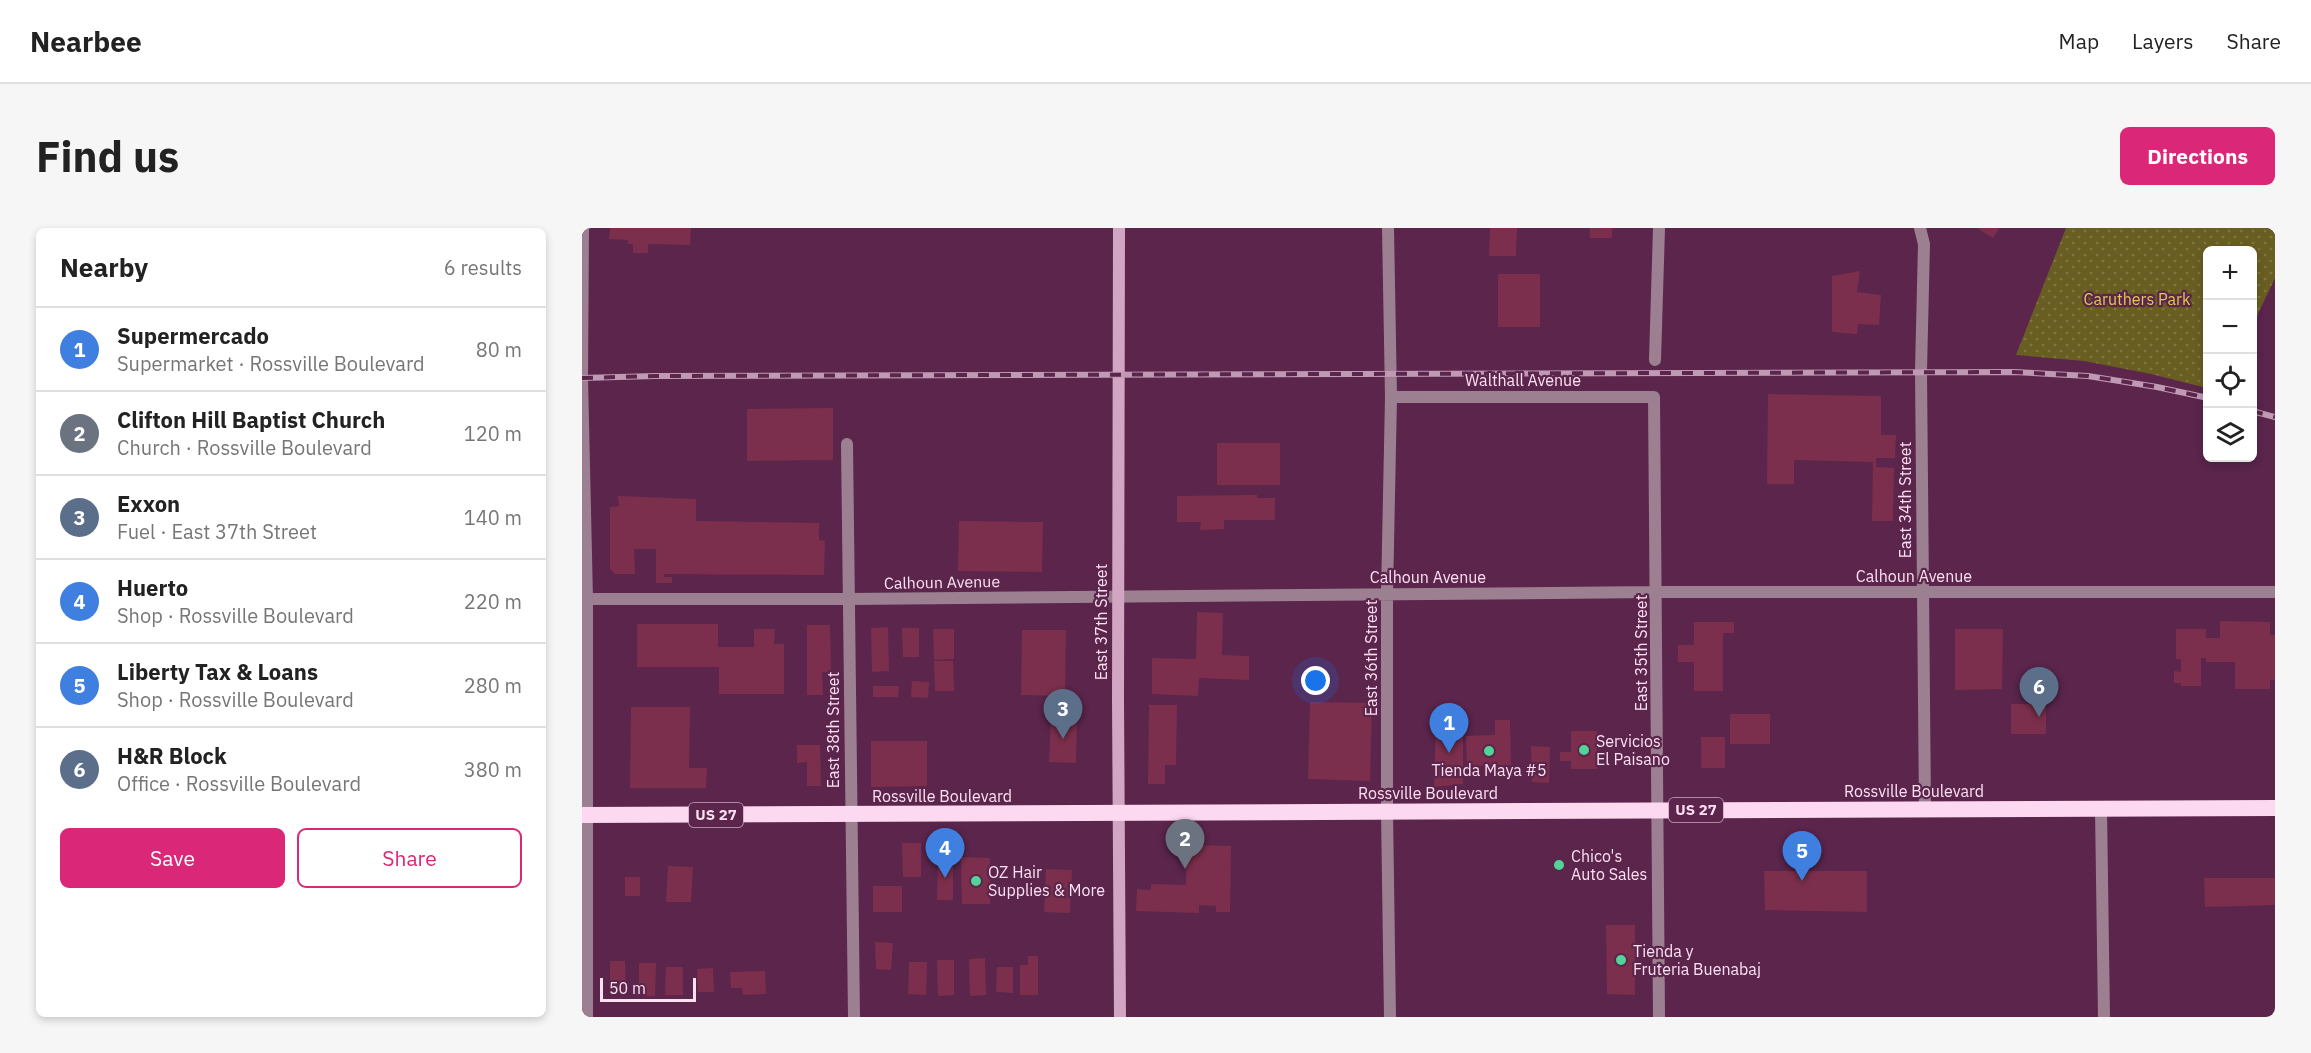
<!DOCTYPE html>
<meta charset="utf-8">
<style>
body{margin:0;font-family:"IBM Plex Sans",sans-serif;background:#f6f6f6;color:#222}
.controls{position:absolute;right:18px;top:18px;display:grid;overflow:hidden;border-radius:9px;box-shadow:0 3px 9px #0003}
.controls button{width:54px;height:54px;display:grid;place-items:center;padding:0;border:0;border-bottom:2px solid #e0e0e0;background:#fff;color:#222;font:30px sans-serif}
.scale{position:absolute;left:18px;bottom:15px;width:96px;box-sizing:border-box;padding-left:6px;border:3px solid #fde1f3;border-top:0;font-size:16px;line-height:21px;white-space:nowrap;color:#fde1f3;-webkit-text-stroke:4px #5b254c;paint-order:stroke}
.you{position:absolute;left:734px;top:453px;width:21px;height:21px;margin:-15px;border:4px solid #fff;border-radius:50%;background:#1a73e8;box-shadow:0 0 0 9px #1a73e833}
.badge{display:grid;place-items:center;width:39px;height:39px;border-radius:50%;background:#db2777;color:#fff;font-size:20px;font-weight:700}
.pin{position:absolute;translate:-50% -50px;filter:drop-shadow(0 2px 3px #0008)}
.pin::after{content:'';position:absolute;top:32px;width:21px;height:18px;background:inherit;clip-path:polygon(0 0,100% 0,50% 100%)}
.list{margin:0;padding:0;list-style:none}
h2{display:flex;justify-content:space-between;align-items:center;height:78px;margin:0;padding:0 24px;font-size:26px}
h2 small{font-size:20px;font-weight:400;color:#767676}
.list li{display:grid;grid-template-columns:39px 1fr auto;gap:18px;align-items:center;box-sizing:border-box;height:84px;padding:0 24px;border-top:2px solid #e0e0e0}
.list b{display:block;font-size:22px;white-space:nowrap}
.list p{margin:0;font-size:20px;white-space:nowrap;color:#767676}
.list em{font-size:20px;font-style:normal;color:#767676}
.actions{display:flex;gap:12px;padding:18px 24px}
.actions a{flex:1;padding:14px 0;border:2px solid #db2777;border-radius:9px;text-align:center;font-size:21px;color:#db2777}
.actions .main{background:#db2777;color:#fff}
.icon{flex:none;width:33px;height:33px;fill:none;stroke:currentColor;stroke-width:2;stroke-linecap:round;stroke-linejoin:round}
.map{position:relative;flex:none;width:1693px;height:789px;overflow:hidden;border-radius:9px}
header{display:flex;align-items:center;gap:36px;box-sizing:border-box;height:84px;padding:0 30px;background:#fff;border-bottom:2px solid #e0e0e0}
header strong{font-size:28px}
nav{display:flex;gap:33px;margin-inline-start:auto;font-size:21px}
.intro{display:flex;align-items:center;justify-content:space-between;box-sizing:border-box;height:144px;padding:0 36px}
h1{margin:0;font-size:42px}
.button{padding:15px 27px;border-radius:9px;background:#db2777;color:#fff;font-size:21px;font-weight:700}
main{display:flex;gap:36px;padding:0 36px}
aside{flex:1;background:#fff;border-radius:9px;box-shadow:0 3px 9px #0003}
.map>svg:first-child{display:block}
.grass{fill:url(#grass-dots)}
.building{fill:#7c2f4c}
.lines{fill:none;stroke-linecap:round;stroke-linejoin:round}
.minor{stroke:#9c8092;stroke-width:12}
.secondary{stroke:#d2a5c2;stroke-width:12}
.trunk{stroke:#fcd9f0;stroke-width:16}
.rail-casing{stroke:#c09ab4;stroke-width:6}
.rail{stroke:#5b254c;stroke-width:4;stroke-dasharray:11;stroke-linecap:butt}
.poi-dot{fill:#52d397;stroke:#5b254c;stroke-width:2}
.labels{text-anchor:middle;stroke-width:4.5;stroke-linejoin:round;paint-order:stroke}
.shield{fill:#5b254c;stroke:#cca9c1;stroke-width:1.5}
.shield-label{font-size:15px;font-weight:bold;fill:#fde1f3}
.park-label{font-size:16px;fill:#deca50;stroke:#5b254c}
.street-label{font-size:16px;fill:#fde1f3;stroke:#5b254c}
.poi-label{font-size:16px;fill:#fde1f3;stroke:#5b254c;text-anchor:start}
</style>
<header>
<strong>Nearbee</strong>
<nav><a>Map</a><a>Layers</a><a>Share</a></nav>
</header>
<div class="intro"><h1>Find us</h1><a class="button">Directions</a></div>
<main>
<aside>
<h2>Nearby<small>6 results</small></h2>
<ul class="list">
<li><span class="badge" style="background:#3f7fe0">1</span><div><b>Supermercado</b><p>Supermarket · Rossville Boulevard</p></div><em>80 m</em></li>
<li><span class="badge" style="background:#6b7280">2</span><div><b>Clifton Hill Baptist Church</b><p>Church · Rossville Boulevard</p></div><em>120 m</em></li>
<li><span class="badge" style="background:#5c6f8a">3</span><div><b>Exxon</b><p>Fuel · East 37th Street</p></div><em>140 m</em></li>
<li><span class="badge" style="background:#3f7fe0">4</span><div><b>Huerto</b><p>Shop · Rossville Boulevard</p></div><em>220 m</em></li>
<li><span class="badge" style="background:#3f7fe0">5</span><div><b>Liberty Tax &amp; Loans</b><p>Shop · Rossville Boulevard</p></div><em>280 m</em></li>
<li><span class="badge" style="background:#5c6f8a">6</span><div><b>H&amp;R Block</b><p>Office · Rossville Boulevard</p></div><em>380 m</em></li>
</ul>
<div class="actions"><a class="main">Save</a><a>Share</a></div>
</aside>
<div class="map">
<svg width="1693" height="789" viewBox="0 0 1693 789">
<defs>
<pattern id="grass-dots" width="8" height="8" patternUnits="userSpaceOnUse" patternTransform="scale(1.5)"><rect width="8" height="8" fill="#695e21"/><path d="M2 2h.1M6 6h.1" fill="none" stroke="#7f7542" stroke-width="1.8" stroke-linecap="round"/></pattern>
</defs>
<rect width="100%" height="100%" fill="#5b254c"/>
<path class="grass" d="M1484,0H1693V50L1671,96L1670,22H1626L1625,160L1569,146L1502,133L1434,127Z"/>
<path class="building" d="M28,0H109L108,17L66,16V25H51V16H46V12L27,11Z
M908,0H935L934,28H907Z
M1008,0H1030V10H1008Z
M1395,0H1417L1411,10Z
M1278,43L1275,64L1299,67L1297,97L1276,96L1275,106L1250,104V48Z
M916,46H958V99H916Z
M1186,166L1299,168V207H1314L1313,230H1294V239L1312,240L1311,293H1290L1291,234L1212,232V256H1185Z
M251,180V232L165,233V181Z
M635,215H698V257H635Z
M675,267V270H693V292H642V301L618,302L619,294H595V268Z
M36,268L114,271V293L237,295V312L243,313L242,347L82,346V349H90V355H74V321H52L53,346H33L28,341V279L37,278Z
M377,293L461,294L460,344L376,343Z
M615,384L641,385L640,427L667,428V452L617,450L616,468L570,466V430L614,431Z
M1638,393L1688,394V407H1693V452H1688V461H1653V434H1624V430H1619V458H1599V455H1592V443L1599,444V431H1594V401H1624V410H1638Z
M1112,394H1152V405H1141V463H1112V434H1096V417H1112Z
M55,396H136V419H172V401H193L192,416H202V466H137V439H55Z
M225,397H248L249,444H240L241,467H225Z
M306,399L307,443L290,444L289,400Z
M320,400H337V429H321Z
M351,401H372V431L352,432Z
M1373,401H1421L1420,461L1373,462Z
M440,402H484L483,468L439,467Z
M352,433H371L372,463H353Z
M330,453L347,454L346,470L329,469Z
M291,458H317L316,469H291Z
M728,474L790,475L788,553L726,551Z
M1429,476H1464V506H1429Z
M567,477H595L594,537H583V556H566Z
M49,479H108L107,540H125L124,560H48Z
M1148,486H1188V516H1148Z
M469,489H495L494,535L467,534Z
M881,491V556L852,559L854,494Z
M913,492H928L929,537L885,538L884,508L913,507Z
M989,503H1015V513H1019V520H1015V541H989V533H978V524H989Z
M1119,509H1143V540H1119Z
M289,513H345V558L289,559Z
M215,517H238L239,558H225V534L215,535Z
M949,518L968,519L967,555L950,554Z
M320,615H339V649H321Z
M605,617L649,618L648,684H634V678L617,677V685L554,683L555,661L569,662V656L604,657Z
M371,627V672H355L356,628Z
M379,629L408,630V676H380Z
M86,638L111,639L109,674H84Z
M464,641L490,642L488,685L462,684Z
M1182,643H1285V684L1183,682Z
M43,649H58V668H43Z
M1622,650H1693V677L1623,679Z
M291,658H320V684H291Z
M1024,697H1053V767L1025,766Z
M293,714L311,715L309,742L294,741Z
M446,728H456V767H438V737H446Z
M403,730L404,767L388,768L387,731Z
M355,732H372V767L356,768Z
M28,733H43L44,766H28Z
M327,734H345L344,767L326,766Z
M57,735H74L73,768H57Z
M84,739H101V767H83Z
M415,739H431V765L414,764Z
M131,740L132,764H116L115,741Z
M183,743L184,766L161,767L160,760H149L148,744Z"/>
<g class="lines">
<path class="minor" d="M1,0L0,150L5,371V789
M806,0L809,169L805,366V583L808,789
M1338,0L1342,16L1339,143L1343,581
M1073,132L1077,0
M809,169H1072L1077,789
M265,216L272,789
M0,371H267L1075,364H1693
M1519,581L1522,789"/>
<path class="secondary" d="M537,0L536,472L538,789"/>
<path class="trunk" d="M0,587L1693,580"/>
<g class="rail-casing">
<path id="rail" d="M0,150L73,148L1432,144L1506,148L1575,159L1626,170
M1670,183L1693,189"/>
</g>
<use href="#rail" class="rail"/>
</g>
<g class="poi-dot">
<circle cx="1002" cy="522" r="6"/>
<circle cx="907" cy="523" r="6"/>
<circle cx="977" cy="637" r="6"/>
<circle cx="394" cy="653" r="6"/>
<circle cx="1039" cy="732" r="6"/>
</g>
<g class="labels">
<g class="shield">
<rect x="1087" y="570" width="54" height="24" rx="4.5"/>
<rect x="107" y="575" width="54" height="24" rx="4.5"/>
</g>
<g class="shield-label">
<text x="1114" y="587">US 27</text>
<text x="134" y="592">US 27</text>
</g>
<g class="park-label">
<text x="1555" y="77">Caruthers Park</text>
</g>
<g class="street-label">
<text x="941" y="158">Walthall Avenue</text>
<text transform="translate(1323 272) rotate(-90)" y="6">East 34th Street</text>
<text x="1332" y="354">Calhoun Avenue</text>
<text x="846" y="355">Calhoun Avenue</text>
<text transform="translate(360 354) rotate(-1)" y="6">Calhoun Avenue</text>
<text transform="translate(519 394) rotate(-90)" y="6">East 37th Street</text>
<text transform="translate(1059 425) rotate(-90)" y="6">East 35th Street</text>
<text transform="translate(789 430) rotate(-90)" y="6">East 36th Street</text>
<text transform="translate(251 502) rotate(-90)" y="6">East 38th Street</text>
<text x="1332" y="569">Rossville Boulevard</text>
<text x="846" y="571">Rossville Boulevard</text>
<text x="360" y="574">Rossville Boulevard</text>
</g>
<g class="poi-label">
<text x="1014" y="519">Servicios<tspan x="1014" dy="18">El Paisano</tspan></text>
<text x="907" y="548" text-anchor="middle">Tienda Maya #5</text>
<text x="989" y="634">Chico's<tspan x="989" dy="18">Auto Sales</tspan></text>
<text x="406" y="650">OZ Hair<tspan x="406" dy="18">Supplies &amp; More</tspan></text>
<text x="1051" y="729">Tienda y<tspan x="1051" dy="18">Fruteria Buenabaj</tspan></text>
</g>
</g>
</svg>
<div class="controls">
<button>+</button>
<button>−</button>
<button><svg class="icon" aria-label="locate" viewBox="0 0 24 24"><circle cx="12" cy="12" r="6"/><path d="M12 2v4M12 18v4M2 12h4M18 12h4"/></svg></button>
<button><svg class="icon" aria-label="layers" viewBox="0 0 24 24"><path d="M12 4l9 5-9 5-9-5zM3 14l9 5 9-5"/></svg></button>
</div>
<div class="scale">50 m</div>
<div class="you"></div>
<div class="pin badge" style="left:867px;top:525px;background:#3f7fe0">1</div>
<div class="pin badge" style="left:603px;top:641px;background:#6b7280">2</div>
<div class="pin badge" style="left:481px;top:511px;background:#5c6f8a">3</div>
<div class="pin badge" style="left:363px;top:650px;background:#3f7fe0">4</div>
<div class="pin badge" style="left:1220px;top:653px;background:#3f7fe0">5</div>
<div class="pin badge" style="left:1457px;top:489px;background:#5c6f8a">6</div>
</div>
</main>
